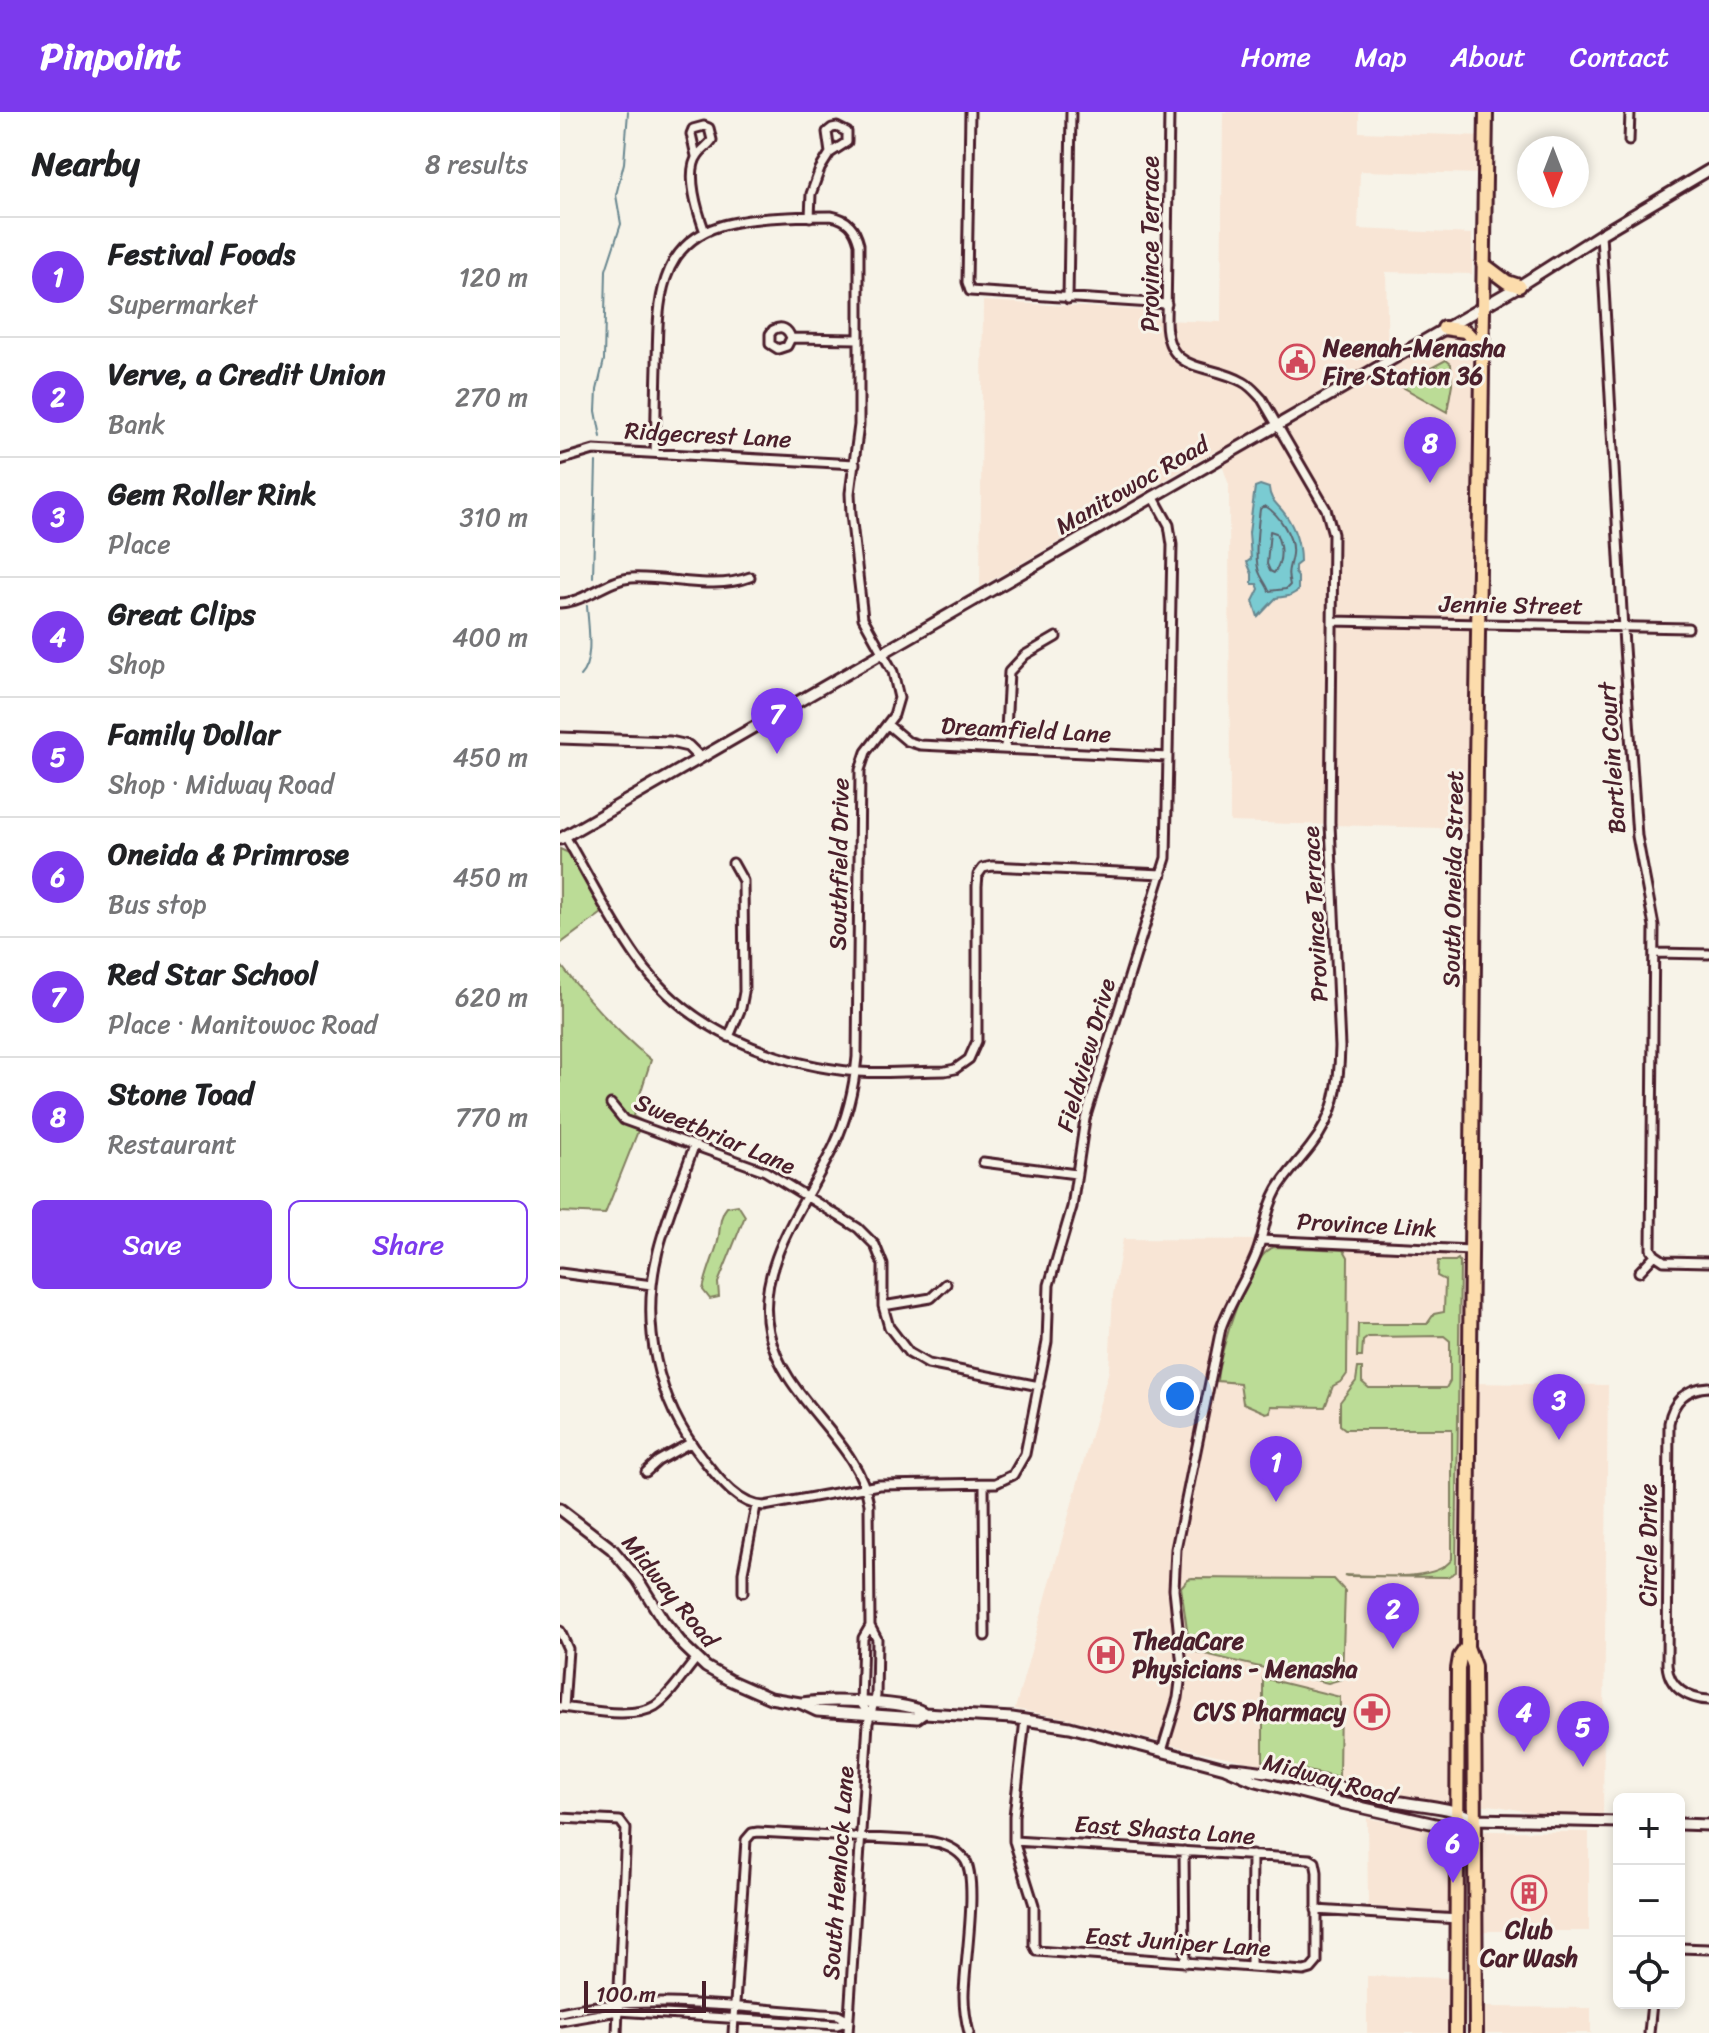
<!DOCTYPE html>
<meta charset="utf-8">
<style>
body{margin:0;font-family:Sriracha,sans-serif;background:#f6f6f6;color:#202124}
.controls{position:absolute;right:24px;bottom:24px;display:grid;overflow:hidden;border-radius:12px;box-shadow:0 4px 12px #0003}
.controls button{width:72px;height:72px;display:grid;place-items:center;padding:0;border:0;border-bottom:2px solid #e0e0e0;background:#fff;color:#202124;font:40px sans-serif}
.compass{position:absolute;left:957px;top:24px;width:72px;height:72px;border-radius:50%;background:#fff;box-shadow:0 4px 12px #0003;rotate:180deg}
.scale{position:absolute;left:24px;bottom:20px;width:122px;box-sizing:border-box;padding-left:8px;border:4px solid #4a1f2b;border-top:0;font-size:22px;line-height:28px;white-space:nowrap;color:#4a1f2b;-webkit-text-stroke:6px #f7f3e8;paint-order:stroke}
.you{position:absolute;left:620px;top:1284px;width:28px;height:28px;margin:-20px;border:6px solid #fff;border-radius:50%;background:#1a73e8;box-shadow:0 0 0 12px #1a73e833}
.badge{display:grid;place-items:center;width:52px;height:52px;border-radius:50%;background:#7c3aed;color:#fff;font-size:26px;font-weight:700}
.pin{position:absolute;translate:-50% -66px;filter:drop-shadow(0 2px 4px #0008)}
.pin::after{content:'';position:absolute;top:42px;width:28px;height:24px;background:inherit;clip-path:polygon(0 0,100% 0,50% 100%)}
.list{margin:0;padding:0;list-style:none}
h2{display:flex;justify-content:space-between;align-items:center;height:104px;margin:0;padding:0 32px;font-size:34px}
h2 small{font-size:26px;font-weight:400;color:#757577}
.list li{display:grid;grid-template-columns:52px 1fr auto;gap:24px;align-items:center;box-sizing:border-box;height:120px;padding:0 32px;border-top:2px solid #e0e0e0}
.list b{display:block;font-size:30px;white-space:nowrap}
.list p{margin:0;font-size:26px;white-space:nowrap;color:#757577}
.list em{font-size:26px;font-style:normal;color:#757577}
.actions{display:flex;gap:16px;padding:24px 32px}
.actions a{flex:1;padding:18px 0;border:2px solid #7c3aed;border-radius:12px;text-align:center;font-size:28px;color:#7c3aed}
.actions .main{background:#7c3aed;color:#fff}
.icon{flex:none;width:44px;height:44px;fill:none;stroke:currentColor;stroke-width:2;stroke-linecap:round;stroke-linejoin:round}
.map{position:relative;flex:none;width:1149px;height:1921px;overflow:hidden}
header{display:flex;align-items:center;gap:48px;box-sizing:border-box;height:112px;padding:0 40px;background:#7c3aed;color:#fff}
header strong{font-size:38px}
nav{display:flex;gap:44px;margin-inline-start:auto;font-size:28px}
main{display:flex}
aside{flex:1;background:#fff}
.map>svg:first-child{display:block}
.built{fill:#f8e5d5}
.green{fill:#bbdc96;stroke:#827e60;stroke-width:2}
.water{fill:#7acbd2;stroke:#67868f;stroke-width:2}
.lines{fill:none;stroke-linecap:round;stroke-linejoin:round}
.shore{stroke:#5d646e;stroke-width:2}
.stream{stroke:#67868f;stroke-width:2}
.street-casing{stroke:#4a1f2b;stroke-width:13}
.secondary-casing{stroke:#4a1f2b;stroke-width:15}
.highway-casing{stroke:#4a1f2b;stroke-width:18}
.street{stroke:#f7f3e8;stroke-width:7}
.secondary{stroke:#f7f3e8;stroke-width:9}
.highway{stroke:#fcdcac;stroke-width:12}
.labels{text-anchor:middle;stroke-width:6;stroke-linejoin:round;paint-order:stroke}
.street-label{font-size:24px;fill:#4a1f2b;stroke:#f7f3e8}
.poi-label{font-size:24px;font-weight:bold;fill:#4a1f2b;stroke:#f7f3e8;text-anchor:start}
</style>
<header>
<strong>Pinpoint</strong>
<nav><a>Home</a><a>Map</a><a>About</a><a>Contact</a></nav>
</header>
<main>
<aside>
<h2>Nearby<small>8 results</small></h2>
<ul class="list">
<li><span class="badge">1</span><div><b>Festival Foods</b><p>Supermarket</p></div><em>120 m</em></li>
<li><span class="badge">2</span><div><b>Verve, a Credit Union</b><p>Bank</p></div><em>270 m</em></li>
<li><span class="badge">3</span><div><b>Gem Roller Rink</b><p>Place</p></div><em>310 m</em></li>
<li><span class="badge">4</span><div><b>Great Clips</b><p>Shop</p></div><em>400 m</em></li>
<li><span class="badge">5</span><div><b>Family Dollar</b><p>Shop · Midway Road</p></div><em>450 m</em></li>
<li><span class="badge">6</span><div><b>Oneida &amp; Primrose</b><p>Bus stop</p></div><em>450 m</em></li>
<li><span class="badge">7</span><div><b>Red Star School</b><p>Place · Manitowoc Road</p></div><em>620 m</em></li>
<li><span class="badge">8</span><div><b>Stone Toad</b><p>Restaurant</p></div><em>770 m</em></li>
</ul>
<div class="actions"><a class="main">Save</a><a>Share</a></div>
</aside>
<div class="map">
<svg width="1149" height="1921" viewBox="0 0 1149 1921">
<rect width="100%" height="100%" fill="#f7f3e8"/>
<filter id="ink" filterUnits="userSpaceOnUse"><feTurbulence type="fractalNoise" baseFrequency=".0125" numOctaves="2"/><feDisplacementMap in="SourceGraphic" scale="16" xChannelSelector="R" yChannelSelector="G"/><feConvolveMatrix kernelMatrix="1 2 1 2 8 2 1 2 1" color-interpolation-filters="sRGB"/></filter>
<g filter="url(#ink)">
<path class="built" d="M663,0H799V20L925,24V62L800,59L798,117L912,122V162L826,160L828,247L884,216L914,226L915,247L922,267L915,717L670,710L669,373L657,338L420,475L423,189L595,199L599,208L661,210Z
M563,1127L701,1128L911,1138L910,1271L1048,1273L1043,1703L1029,1712L938,1694L859,1687L620,1635L511,1607L455,1597L549,1258L553,1183Z
M807,1706L879,1719L886,1724L892,1742L893,1795L890,1800L885,1801L808,1794Z
M929,1719L1029,1720V1819H923L917,1775L918,1727L923,1720Z
M807,1864L893,1866L891,1921H807Z
M922,1895L1031,1896V1921H923Z"/>
<path class="green" d="M886,248L891,252L892,272L887,300L839,273Z
M0,737L9,741L42,801L0,832Z
M0,852C28,889 56,919 91,948L73,1004L82,1009L45,1102L0,1100Z
M178,1093L185,1104L158,1171L159,1185L150,1187L143,1178C146,1162 152,1149 157,1133C161,1120 158,1105 167,1095Z
M714,1135L784,1138L788,1145L787,1262L782,1269L773,1274L765,1295L711,1294L710,1300L706,1301L683,1291L680,1271L657,1269C659,1241 688,1144 714,1135Z
M898,1147L900,1151L896,1460L887,1465L787,1464L784,1463C812,1463 876,1471 892,1447V1317H785L780,1313V1290L796,1269L798,1256H802V1270L809,1276H886L890,1269V1229L884,1224L808,1225L803,1229L802,1245H797L798,1212H867L874,1202L884,1200L885,1168L877,1164L878,1149H895Z
M632,1466L774,1467L785,1479L782,1567L768,1571L632,1539L629,1532L621,1475L628,1467Z
M703,1566L780,1585L779,1666L703,1649Z"/>
<path class="water" d="M700,373L709,376C710,389 717,391 725,402C735,416 740,431 740,450L735,454V461L738,465V479L729,484L716,486L698,505L693,489L699,477L697,472H692V462L687,450L691,447L689,421L695,375Z"/>
<g class="lines">
<path class="shore" d="M705,394C719,402 734,425 732,442C730,457 726,457 730,473L726,477L709,479C707,473 702,467 700,462C693,449 698,412 700,397Z
M710,419L716,421C722,435 723,449 714,461L710,459L707,452Z"/>
<path class="stream" d="M41,325L36,299L37,278L44,248L46,158L61,112L56,83L64,51L68,0
M33,465L36,350
M20,564C35,548 28,514 27,493"/>
<g class="street-casing">
<path id="street" d="M410,0L407,170L410,179L607,192
M1069,29L1070,0
M136,44L131,22L133,17L144,14L149,16L152,28C148,34 142,37 138,43C125,60 138,101 145,120
M250,105L251,82L260,57L270,41L287,30V20L277,15L272,16L267,20L270,41
M1041,122L1064,535L1077,724L1094,814L1091,1137L1095,1143
M508,187L511,0
M231,226L227,234L218,237L210,232V222L213,218C222,213 228,217 231,226L299,227
M95,341C96,312 96,283 97,254C98,199 95,134 160,114C188,105 240,104 271,104C288,107 295,116 299,132V313L290,381L291,402L303,506L333,560L339,586L334,603L306,640L300,658L297,945C294,976 287,1006 274,1034C247,1090 194,1154 209,1220C224,1289 299,1328 309,1392L310,1514L317,1527L316,1584L308,1611L288,1921
M0,348L34,338L51,339L295,352
M0,491C26,490 46,468 71,466C110,464 153,479 190,465
M772,509L1128,516
M328,613L347,629L360,633L608,645
M445,637L449,560L465,543L496,525
M5,724C29,765 50,808 77,846C127,918 214,953 299,960C328,962 357,959 385,959L395,957L409,947L417,929V774L418,763L423,756L432,754L602,762
M1094,841L1149,842
M169,925L181,896L184,880L183,769L173,751
M51,992L64,1008L205,1059L298,1116L315,1133L323,1153V1194L329,1215L349,1241L368,1252L479,1274
M134,1034C122,1069 107,1103 98,1139C80,1212 96,1288 143,1347C158,1366 178,1393 204,1394L319,1373L436,1371L453,1363L465,1342L487,1230L489,1173L512,1095L525,1007L606,746L612,433L609,413L593,384
M423,1050L516,1062
M701,1128L911,1138
M1095,1143L1104,1149L1149,1150
M1079,1160L1095,1143
M0,1161L92,1173
M323,1194L371,1186L386,1172
M1149,1275C1126,1276 1113,1289 1109,1311L1107,1553C1109,1576 1128,1587 1149,1588
M86,1360L98,1349L130,1331
M424,1372L425,1524
M183,1480V1460L196,1394
M0,1519L8,1537L4,1595
M0,1595C25,1597 73,1608 95,1594C111,1583 124,1561 137,1546
M309,1603L301,1591L303,1526L310,1514
M602,1639L618,1586L622,1554L614,1477L616,1437L661,1216C670,1190 686,1168 696,1143C705,1121 705,1099 717,1078C726,1062 740,1049 751,1034C775,1004 779,973 780,935L770,712L773,422L766,397L702,287C696,281 691,274 683,270C649,250 607,264 606,209L609,0
M0,1706L60,1709L66,1717L57,1921
M454,1729L750,1747L755,1750L757,1760V1850L751,1857L744,1859L477,1839L474,1833V1793L454,1729V1704L465,1608
M624,1739L625,1851
M756,1798L898,1807
M1119,1836L1149,1837
M691,1855L692,1743
M0,1900C86,1881 189,1897 278,1903L289,1909
M0,1909L58,1899L277,1913L289,1909
M173,1921L186,1728L192,1721L198,1720L367,1729C381,1731 396,1735 405,1748C419,1769 404,1854 404,1884C404,1897 406,1909 409,1921
M1089,1921L1092,1891"/>
</g>
<g class="secondary-casing">
<path id="secondary" d="M0,626L110,630L128,634L140,646
M0,727L959,174L1041,122L1149,58
M0,1397L52,1437L78,1468L103,1508L123,1533L146,1555L169,1568L210,1586L240,1591L257,1599L357,1606L364,1601L452,1606L510,1615L665,1656L693,1668L782,1691L884,1714L898,1713L914,1707L1059,1710
M242,1591C262,1587 352,1589 364,1601
M672,1656C727,1660 782,1677 836,1689C862,1694 890,1694 914,1707
M1119,1712L1149,1713"/>
</g>
<g class="highway-casing">
<path id="highway" d="M923,152L947,170L959,174
M884,216L905,219L923,237
M896,1921L898,1557L900,1545L907,1535
M916,1921L914,1554L907,1535L916,653L926,0"/>
</g>
<use href="#street" class="street"/>
<use href="#secondary" class="secondary"/>
<use href="#highway" class="highway"/>
</g>
</g>
<defs>
<g id="civic-ring" transform="scale(1.8)"><circle r="9.5" fill="#f7f3e8" stroke="#d1495b" stroke-width="1.5"/><path d="M-.6-6.5H3V-4.5H.6V-3L4-1V1h2V6H-6V1h2V-1L-.6-3ZM-1.2 2.5V6h2.4V2.5Z" fill="#d1495b"/></g>
<g id="hospital-ring" transform="scale(1.8)"><circle r="9.5" fill="#f7f3e8" stroke="#d1495b" stroke-width="1.5"/><path d="M-5-5h3v3.5h4V-5h3V5h-3V1.5h-4V5h-3Z" fill="#d1495b"/></g>
<g id="pharmacy-ring" transform="scale(1.8)"><circle r="9.5" fill="#f7f3e8" stroke="#d1495b" stroke-width="1.5"/><path d="M-2-6h4v4h4v4h-4v4h-4v-4h-4v-4h4Z" fill="#d1495b"/></g>
<g id="building-ring" transform="scale(1.8)"><circle r="9.5" fill="#f7f3e8" stroke="#d1495b" stroke-width="1.5"/><path d="M-4-6H4V6H1V3H-1V6H-4ZM-2.5-4.3h1.7v1.8h-1.7ZM.8-4.3h1.7v1.8H.8ZM-2.5-1h1.7V.8h-1.7ZM.8-1h1.7V.8H.8Z" fill="#d1495b"/></g>
</defs>
<g fill-rule="evenodd">
<use href="#civic-ring" x="737" y="250"/>
<use href="#hospital-ring" x="546" y="1543"/>
<use href="#pharmacy-ring" x="812" y="1600"/>
<use href="#building-ring" x="969" y="1781"/>
</g>
<g class="labels">
<g class="street-label">
<text transform="translate(590 132) rotate(-90)" y="8">Province Terrace</text>
<text transform="translate(148 323) rotate(3)" y="8">Ridgecrest Lane</text>
<text transform="translate(572 373) rotate(-30)" y="8">Manitowoc Road</text>
<text transform="translate(951 493) rotate(1)" y="8">Jennie Street</text>
<text transform="translate(466 618) rotate(3)" y="8">Dreamfield Lane</text>
<text transform="translate(1052 646) rotate(-94)" y="8">Bartlein Court</text>
<text transform="translate(279 752) rotate(-89)" y="8">Southfield Drive</text>
<text transform="translate(893 767) rotate(-89)" y="8">South Oneida Street</text>
<text transform="translate(755 802) rotate(-93)" y="8">Province Terrace</text>
<text transform="translate(526 943) rotate(-74)" y="8">Fieldview Drive</text>
<text transform="translate(155 1022) rotate(23)" y="8">Sweetbriar Lane</text>
<text transform="translate(807 1113) rotate(3)" y="8">Province Link</text>
<text transform="translate(1088 1433) rotate(-90)" y="8">Circle Drive</text>
<text transform="translate(110 1479) rotate(51)" y="8">Midway Road</text>
<text transform="translate(770 1667) rotate(15)" y="8">Midway Road</text>
<text transform="translate(605 1718) rotate(4)" y="8">East Shasta Lane</text>
<text transform="translate(278 1761) rotate(-86)" y="8">South Hemlock Lane</text>
<text transform="translate(618 1830) rotate(4)" y="8">East Juniper Lane</text>
</g>
<g class="poi-label">
<text x="763" y="244">Neenah-Menasha<tspan x="763" dy="28">Fire Station 36</tspan></text>
<text x="572" y="1537">ThedaCare<tspan x="572" dy="28">Physicians - Menasha</tspan></text>
<text x="786" y="1608" text-anchor="end">CVS Pharmacy</text>
<text x="969" y="1826" text-anchor="middle">Club<tspan x="969" dy="28">Car Wash</tspan></text>
</g>
</g>
</svg>
<div class="controls">
<button>+</button>
<button>−</button>
<button><svg class="icon" aria-label="locate" viewBox="0 0 24 24"><circle cx="12" cy="12" r="6"/><path d="M12 2v4M12 18v4M2 12h4M18 12h4"/></svg></button>
</div>
<svg class="compass" viewBox="-18 -18 36 36"><path d="M0-13l5 13h-10z" fill="#e53935"/><path d="M0 13l5-13h-10z" fill="#757577"/></svg>
<div class="scale">100 m</div>
<div class="you"></div>
<div class="pin badge" style="left:716px;top:1390px">1</div>
<div class="pin badge" style="left:833px;top:1537px">2</div>
<div class="pin badge" style="left:999px;top:1328px">3</div>
<div class="pin badge" style="left:964px;top:1640px">4</div>
<div class="pin badge" style="left:1023px;top:1655px">5</div>
<div class="pin badge" style="left:893px;top:1771px">6</div>
<div class="pin badge" style="left:217px;top:642px">7</div>
<div class="pin badge" style="left:870px;top:371px">8</div>
</div>
</main>
